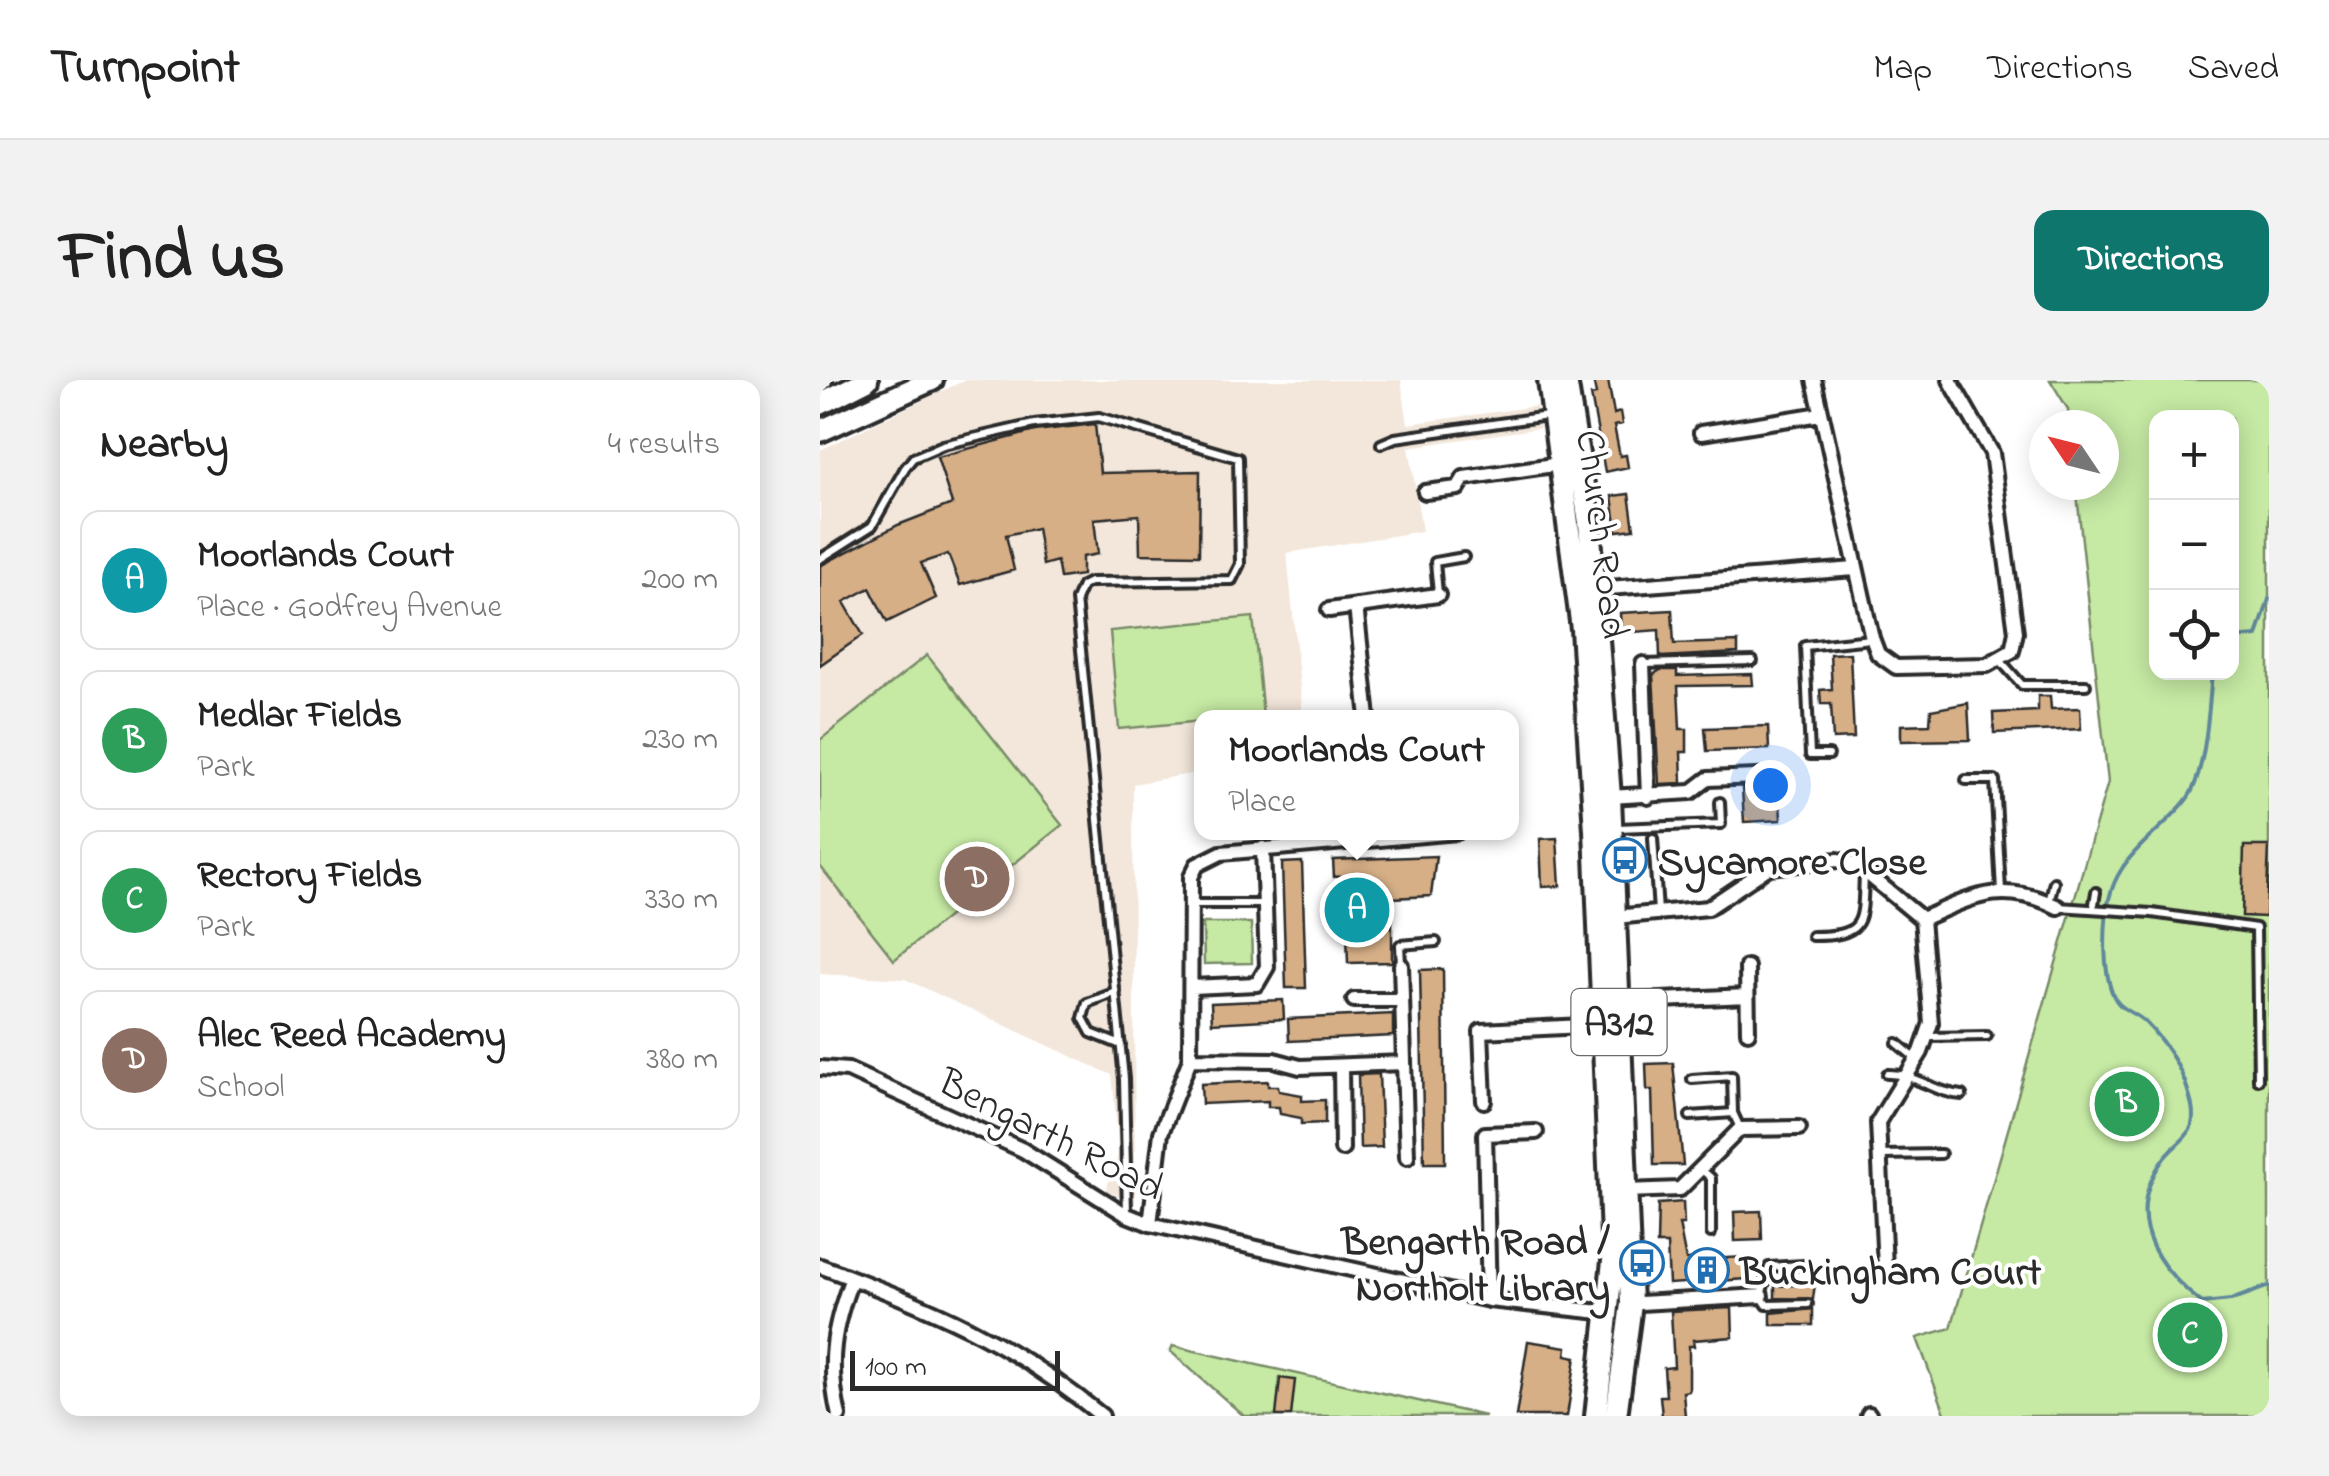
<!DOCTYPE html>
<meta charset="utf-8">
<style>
body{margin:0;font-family:"Indie Flower",sans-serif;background:#f2f2f2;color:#222}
.controls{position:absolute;right:30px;top:30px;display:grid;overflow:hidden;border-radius:20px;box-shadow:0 5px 25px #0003}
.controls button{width:90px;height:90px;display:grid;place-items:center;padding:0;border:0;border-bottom:2px solid #e0e0e0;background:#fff;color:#222;font:50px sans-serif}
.compass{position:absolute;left:1209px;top:30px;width:90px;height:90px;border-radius:50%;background:#fff;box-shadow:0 5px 25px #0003;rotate:305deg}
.scale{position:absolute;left:30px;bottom:25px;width:210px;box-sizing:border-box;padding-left:10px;border:5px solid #2b2b2b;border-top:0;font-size:28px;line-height:35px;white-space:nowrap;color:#2b2b2b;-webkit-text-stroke:8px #fff;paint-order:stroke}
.you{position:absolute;left:950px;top:405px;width:35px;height:35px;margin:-25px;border:8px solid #fff;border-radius:50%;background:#1a73e8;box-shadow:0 0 0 15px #1a73e833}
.badge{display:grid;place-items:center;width:65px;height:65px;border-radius:50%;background:#0f766e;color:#fff;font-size:32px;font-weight:700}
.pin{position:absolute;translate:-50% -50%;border:5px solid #fff;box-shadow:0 2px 10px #0006}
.popup{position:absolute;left:374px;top:330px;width:325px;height:130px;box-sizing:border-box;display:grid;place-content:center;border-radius:20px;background:#fff;filter:drop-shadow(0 2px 8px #0005);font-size:32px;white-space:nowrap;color:#767676}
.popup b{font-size:38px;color:#222}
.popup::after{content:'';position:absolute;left:50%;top:100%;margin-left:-20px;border:20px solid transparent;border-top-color:#fff}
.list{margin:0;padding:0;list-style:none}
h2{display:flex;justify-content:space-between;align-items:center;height:130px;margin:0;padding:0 40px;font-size:42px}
h2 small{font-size:32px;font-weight:400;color:#767676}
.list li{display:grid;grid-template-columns:65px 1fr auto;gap:30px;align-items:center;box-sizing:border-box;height:140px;margin:0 20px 20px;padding:0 20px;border:2px solid #e0e0e0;border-radius:20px}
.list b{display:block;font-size:38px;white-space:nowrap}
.list p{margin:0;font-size:32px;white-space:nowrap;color:#767676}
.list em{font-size:32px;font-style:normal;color:#767676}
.icon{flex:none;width:55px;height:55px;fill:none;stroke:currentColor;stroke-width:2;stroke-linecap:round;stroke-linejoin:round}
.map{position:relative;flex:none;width:1449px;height:1036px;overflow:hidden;border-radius:20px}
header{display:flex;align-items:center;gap:60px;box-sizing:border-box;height:140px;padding:0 50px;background:#fff;border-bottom:2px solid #e0e0e0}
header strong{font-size:48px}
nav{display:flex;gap:55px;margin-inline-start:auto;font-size:35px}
.intro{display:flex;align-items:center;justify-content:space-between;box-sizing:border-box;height:240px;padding:0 60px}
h1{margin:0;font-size:70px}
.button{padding:25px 45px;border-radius:20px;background:#0f766e;color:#fff;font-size:35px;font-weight:700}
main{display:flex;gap:60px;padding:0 60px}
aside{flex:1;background:#fff;border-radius:20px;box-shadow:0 5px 25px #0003}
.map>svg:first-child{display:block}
.built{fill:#f3e7db}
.green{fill:#c6eaa4;stroke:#788a68;stroke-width:2.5;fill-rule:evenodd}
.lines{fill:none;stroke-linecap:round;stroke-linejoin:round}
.stream{stroke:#60889b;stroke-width:4}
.building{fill:#d6af87;stroke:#2b2b2b;stroke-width:2.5}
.service-casing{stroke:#2b2b2b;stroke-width:14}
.minor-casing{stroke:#2b2b2b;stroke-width:20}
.trunk-casing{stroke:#2b2b2b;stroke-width:28}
.service{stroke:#fff;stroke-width:6}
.minor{stroke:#fff;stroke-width:12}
.trunk{stroke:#fff;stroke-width:20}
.labels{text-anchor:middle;stroke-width:8;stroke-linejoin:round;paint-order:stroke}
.shield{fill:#fff;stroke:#6b6b6b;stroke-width:2.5}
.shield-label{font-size:38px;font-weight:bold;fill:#2b2b2b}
.street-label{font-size:40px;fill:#2b2b2b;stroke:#fff}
.poi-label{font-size:40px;font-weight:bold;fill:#2b2b2b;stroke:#fff;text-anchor:start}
</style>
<header>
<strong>Turnpoint</strong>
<nav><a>Map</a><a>Directions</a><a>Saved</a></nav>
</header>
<div class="intro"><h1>Find us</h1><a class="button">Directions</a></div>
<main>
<aside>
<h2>Nearby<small>4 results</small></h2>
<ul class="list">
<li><span class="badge" style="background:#0f9aa8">A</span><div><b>Moorlands Court</b><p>Place · Godfrey Avenue</p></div><em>200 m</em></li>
<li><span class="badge" style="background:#2e9e5b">B</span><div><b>Medlar Fields</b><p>Park</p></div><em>230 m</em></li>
<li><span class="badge" style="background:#2e9e5b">C</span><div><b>Rectory Fields</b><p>Park</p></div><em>330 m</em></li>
<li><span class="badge" style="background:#8d6e63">D</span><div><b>Alec Reed Academy</b><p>School</p></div><em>380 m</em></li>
</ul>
</aside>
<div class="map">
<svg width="1449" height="1036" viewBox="0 0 1449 1036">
<rect width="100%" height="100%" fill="#fff"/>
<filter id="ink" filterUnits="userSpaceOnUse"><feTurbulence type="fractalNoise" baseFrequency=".01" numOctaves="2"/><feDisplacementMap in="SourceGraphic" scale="20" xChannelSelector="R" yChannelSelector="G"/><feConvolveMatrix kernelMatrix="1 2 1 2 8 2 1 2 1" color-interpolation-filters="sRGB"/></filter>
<g filter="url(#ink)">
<path class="built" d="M145,0H581L588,44L717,26L714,39L721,48L589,67L602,151L467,173L483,337L382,338V392L313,404L315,824L286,810L299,773L292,695L85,599L0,594V70Z"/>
<path class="green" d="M1230,0H1449V1036H1126L1097,958L1131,948L1288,402L1256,105H1284V45H1249L1248,29ZM1336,38H1412V292H1336Z
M433,237L443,336L382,338V341L299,349L290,251Z
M107,275L242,445L74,580L0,486V360Z
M383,543H431L432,583L384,584Z
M353,966L665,1036H424L350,971Z"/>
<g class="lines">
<path class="stream" d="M1412,258L1437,256L1449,219
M1392,292C1389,325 1386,394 1367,419C1343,451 1303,471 1291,512C1283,536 1281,605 1299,624C1306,631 1316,634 1324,641C1348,665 1365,692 1372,726C1378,758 1356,760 1342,781C1303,838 1335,886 1382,923L1411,920L1449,906"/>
</g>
<path class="building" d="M773,0H788L794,34L800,32L802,44L794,46L800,76L806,75L808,87L785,92L771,15L776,14Z
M275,44L280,93L380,91L379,175L320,174L319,135L274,139L278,174L262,177V195L240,198L237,181L223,185L217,148L186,155L194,190L140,205L128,174L101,183L116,218L67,242L50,208L24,222L43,255L0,285V186L78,145L132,124L117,77L215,51Z
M809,114L814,149L797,151L792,116Z
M852,230L854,264L918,262V273L840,277L839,250L801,253L800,233Z
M1030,273L1034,358L1013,359L1011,324H1001L1000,310L1012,309L1010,274Z
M840,290H857V296L932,294L933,305L858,306L860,349H867V372H861L862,403L839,404L833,295Z
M1218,316H1230L1231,329L1260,328L1261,349L1174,353L1173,333L1218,331Z
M1148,323L1150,360L1081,361V345L1110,344L1111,330Z
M948,346L949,369L887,371L885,348Z
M952,406L953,421H960L961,440L924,442L922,408Z
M737,458L740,506L722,507L720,459Z
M1424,466H1449L1446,537L1422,536Z
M616,476L611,516L572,518V582L528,583L525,496L514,497L513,480Z
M482,482L486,608H466L462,483Z
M623,589L625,783H604L600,590Z
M463,620L464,639L392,643L391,623Z
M573,634V656L469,661L468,639Z
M853,683L863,785H834L832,710H827L826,684Z
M559,694L562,767L540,768L538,695Z
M448,701V706H458L459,711L482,715V721L505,720V743L481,744V738L460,734L459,727H448V721L382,724L381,704Z
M863,822L864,844H859L866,880L926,877L927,899L849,904L847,864H837L838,824Z
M941,831L942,860L915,861L914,832Z
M995,904L993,919L955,918V906Z
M912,928L913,957L873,960L874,966H869V1011L863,1012L865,1036H842L840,1016H846L844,988L854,987L851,931Z
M993,929V945H951V933Z
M708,961L747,967L746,975L756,977L747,1036H696Z
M460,998L475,1000L471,1036H456Z"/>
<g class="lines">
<g class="service-casing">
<path id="service" d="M561,64L575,58L728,36
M0,179L52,146L85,88L93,78L123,65L214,44L279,37L418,78L420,184L412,200L270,202L262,206L256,220L304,699L307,833
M618,214L615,182L644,177
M1179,279L1202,305H1266
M824,284L933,281
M1009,375H990L985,266L1051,259
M1146,400H1175L1181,511
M797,448L901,444L900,422
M833,458L838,532
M1229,522L1234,502
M372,524H445
M1274,524L1276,512
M1238,527L1332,533L1436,548L1438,700
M992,556C1047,556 1042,542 1044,493
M581,584L580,565L616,562
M296,612L267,623L263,638L271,653L301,665
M1109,657L1167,656
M1077,663L1095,678
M1067,694C1095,693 1114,713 1142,715
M872,699L912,696L913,733L920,748
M870,736L913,733
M1060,775L1121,774
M882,790L891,798V853
M984,885L949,887L941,916L947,925L988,924"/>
</g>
<g class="minor-casing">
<path id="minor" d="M994,0L1052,258L1058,274L1076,287L1167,285L1192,271L1196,252L1172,73L1130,0
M881,53L1001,34
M605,112L638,108L644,98L740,84
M775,209L1035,189
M536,226L548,338
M509,230L618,215
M823,284L828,417
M790,417L871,412L888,399L961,396
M795,537L888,528L949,487L1018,480L1038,486L1102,539L1111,643L1101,672L1058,742L1065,888
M1102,539C1155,516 1182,500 1238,527
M581,585L587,777
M927,587L928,652
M372,607L437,604L447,587L443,468
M534,620H582
M798,622L927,616
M370,679L454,680L480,687L584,683
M521,686L522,769
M0,688L28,690L203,770L307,835L330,844L669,920L790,933
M664,721L661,651L784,645
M806,811L860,809L920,749L979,748
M330,844L341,753L370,679L371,497L377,485L401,473L637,452
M0,886C111,927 189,960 282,1036
M669,920L665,754L716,752
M820,923L941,916
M19,1036C7,984 13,947 32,898
M1048,1036L1049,1034"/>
</g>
<g class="trunk-casing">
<path id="trunk" d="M729,0L762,249L775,450L793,881L776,1036
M746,0L769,142L790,417L811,924L796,1036
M0,1L1,0
M0,24L47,0
M0,51L112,0"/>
</g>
<use href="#service" class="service"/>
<use href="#minor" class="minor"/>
<use href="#trunk" class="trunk"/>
</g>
</g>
<defs>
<g id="bus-ring" transform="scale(2.25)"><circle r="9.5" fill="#fff" stroke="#1f6fb2" stroke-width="1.5"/><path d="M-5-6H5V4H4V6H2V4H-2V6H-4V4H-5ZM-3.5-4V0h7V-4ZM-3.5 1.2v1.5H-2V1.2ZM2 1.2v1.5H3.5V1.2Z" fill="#1f6fb2"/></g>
<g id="building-ring" transform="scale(2.25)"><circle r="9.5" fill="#fff" stroke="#1f6fb2" stroke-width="1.5"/><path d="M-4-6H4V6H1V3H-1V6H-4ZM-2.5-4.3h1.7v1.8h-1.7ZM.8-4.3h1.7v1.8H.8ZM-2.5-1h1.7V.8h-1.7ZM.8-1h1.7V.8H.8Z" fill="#1f6fb2"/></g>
</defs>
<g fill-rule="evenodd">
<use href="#bus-ring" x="805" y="480"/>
<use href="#bus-ring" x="822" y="883"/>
<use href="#building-ring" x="887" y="890"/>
</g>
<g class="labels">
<rect class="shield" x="751.5" y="609" width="95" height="66" rx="8"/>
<g class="shield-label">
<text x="799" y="655">A312</text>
</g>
<g class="street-label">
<text transform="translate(784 154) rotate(83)" y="14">Church Road</text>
<text transform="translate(232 753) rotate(27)" y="14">Bengarth Road</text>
</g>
<g class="poi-label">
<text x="838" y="494">Sycamore Close</text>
<text x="790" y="874" text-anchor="end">Bengarth Road /<tspan x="790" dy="46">Northolt Library</tspan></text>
<text x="920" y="904">Buckingham Court</text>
</g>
</g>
</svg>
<div class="controls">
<button>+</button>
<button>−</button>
<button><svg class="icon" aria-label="locate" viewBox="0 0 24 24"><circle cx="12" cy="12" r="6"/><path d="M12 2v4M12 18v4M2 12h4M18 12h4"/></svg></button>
</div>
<svg class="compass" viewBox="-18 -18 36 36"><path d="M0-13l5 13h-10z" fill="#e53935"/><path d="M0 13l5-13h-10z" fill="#767676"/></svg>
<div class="scale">100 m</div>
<div class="you"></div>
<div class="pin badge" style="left:537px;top:530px;background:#0f9aa8">A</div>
<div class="popup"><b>Moorlands Court</b>Place</div>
<div class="pin badge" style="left:1307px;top:724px;background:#2e9e5b">B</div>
<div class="pin badge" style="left:1370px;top:955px;background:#2e9e5b">C</div>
<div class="pin badge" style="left:157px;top:499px;background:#8d6e63">D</div>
</div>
</main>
